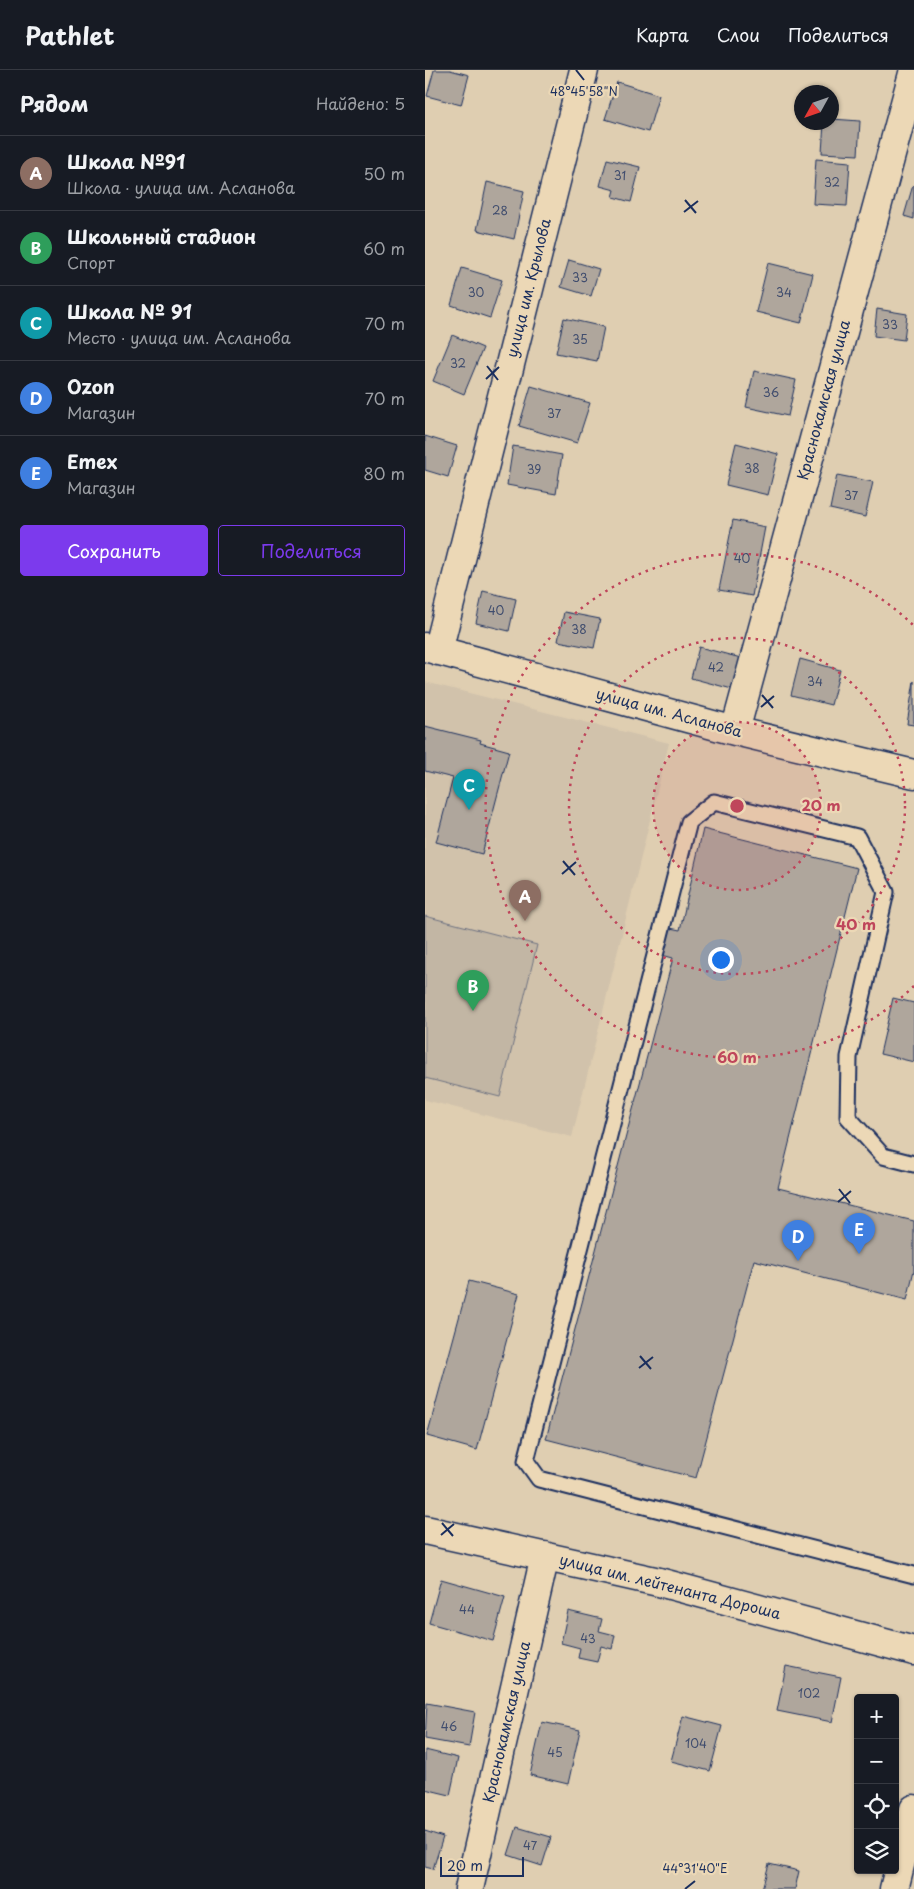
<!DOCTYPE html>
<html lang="ru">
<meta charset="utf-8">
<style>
body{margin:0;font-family:"Playpen Sans",sans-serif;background:#20242c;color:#f1f3f6}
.controls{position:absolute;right:15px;bottom:15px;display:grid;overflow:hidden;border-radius:5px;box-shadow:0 1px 4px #0004}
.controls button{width:45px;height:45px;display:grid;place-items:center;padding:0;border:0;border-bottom:1px solid #363941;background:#171b24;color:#f1f3f6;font:25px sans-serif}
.compass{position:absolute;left:369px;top:15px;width:45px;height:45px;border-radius:50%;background:#171b24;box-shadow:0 1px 4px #0004;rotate:230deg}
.scale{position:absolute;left:15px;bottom:12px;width:84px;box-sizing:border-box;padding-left:5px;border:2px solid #1b2f5e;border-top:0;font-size:14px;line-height:18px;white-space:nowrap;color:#1b2f5e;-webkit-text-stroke:4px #ecd8b6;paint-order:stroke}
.you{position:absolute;left:295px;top:889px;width:18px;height:18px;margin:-12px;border:4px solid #fff;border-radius:50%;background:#1a73e8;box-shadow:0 0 0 8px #1a73e833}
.badge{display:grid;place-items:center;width:32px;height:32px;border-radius:50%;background:#7c3aed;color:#fff;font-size:16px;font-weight:700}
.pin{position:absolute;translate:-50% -41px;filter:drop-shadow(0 1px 2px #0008)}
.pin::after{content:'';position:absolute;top:26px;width:18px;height:15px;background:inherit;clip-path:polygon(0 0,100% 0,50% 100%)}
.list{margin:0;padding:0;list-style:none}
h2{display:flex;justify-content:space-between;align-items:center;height:65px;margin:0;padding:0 20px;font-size:21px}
h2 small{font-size:16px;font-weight:400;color:#9ea1a6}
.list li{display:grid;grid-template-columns:32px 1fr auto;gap:15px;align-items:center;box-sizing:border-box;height:75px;padding:0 20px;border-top:1px solid #363941}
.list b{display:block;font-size:19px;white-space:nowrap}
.list p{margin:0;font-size:16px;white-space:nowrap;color:#9ea1a6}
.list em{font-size:16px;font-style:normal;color:#9ea1a6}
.actions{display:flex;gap:10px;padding:15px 20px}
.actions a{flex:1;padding:11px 0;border:1px solid #7c3aed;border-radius:5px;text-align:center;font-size:18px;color:#7c3aed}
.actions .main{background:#7c3aed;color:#fff}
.icon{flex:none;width:28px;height:28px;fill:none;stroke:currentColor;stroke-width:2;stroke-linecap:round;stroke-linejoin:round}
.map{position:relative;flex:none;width:489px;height:1819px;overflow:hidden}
header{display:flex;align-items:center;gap:30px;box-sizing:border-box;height:70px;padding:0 25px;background:#171b24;border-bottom:1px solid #363941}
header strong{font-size:24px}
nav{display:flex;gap:28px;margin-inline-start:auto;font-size:18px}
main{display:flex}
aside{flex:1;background:#171b24}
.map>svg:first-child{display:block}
.built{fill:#d1c2ab}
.garden{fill:#c2b6a4;stroke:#6e7281}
.building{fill:#afa69c;stroke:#1b2f5e}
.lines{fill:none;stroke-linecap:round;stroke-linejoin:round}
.lane-casing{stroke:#1b2f5e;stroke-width:19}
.street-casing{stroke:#1b2f5e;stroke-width:31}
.secondary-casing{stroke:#1b2f5e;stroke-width:31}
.lane{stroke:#ecd8b6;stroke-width:15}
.street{stroke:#ecd8b6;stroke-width:28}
.secondary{stroke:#ecd8b6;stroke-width:28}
.ticks{fill:none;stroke:#1b2f5e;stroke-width:2}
.ring{fill:none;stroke:#bf465b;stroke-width:2.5;stroke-dasharray:2.5 5}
.labels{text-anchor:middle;stroke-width:4.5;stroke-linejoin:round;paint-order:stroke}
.number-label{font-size:12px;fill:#404d6e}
.street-label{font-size:15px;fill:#1b2f5e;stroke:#ecd8b6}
.ticks-label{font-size:12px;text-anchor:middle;fill:#1b2f5e;stroke:#ecd8b6;stroke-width:4.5;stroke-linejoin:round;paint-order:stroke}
.centre{fill:#bf465b;stroke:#ecd8b6;stroke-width:2.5}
.ring-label{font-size:15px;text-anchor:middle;font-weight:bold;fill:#bf465b;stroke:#ecd8b6;stroke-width:4.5;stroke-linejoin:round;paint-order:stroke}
</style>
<header>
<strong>Pathlet</strong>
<nav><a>Карта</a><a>Слои</a><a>Поделиться</a></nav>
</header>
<main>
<aside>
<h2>Рядом<small>Найдено: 5</small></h2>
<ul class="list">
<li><span class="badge" style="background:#8d6e63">A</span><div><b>Школа №91</b><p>Школа · улица им. Асланова</p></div><em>50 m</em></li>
<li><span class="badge" style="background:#2e9e5b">B</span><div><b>Школьный стадион</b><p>Спорт</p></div><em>60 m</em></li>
<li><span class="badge" style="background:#0f9aa8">C</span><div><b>Школа № 91</b><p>Место · улица им. Асланова</p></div><em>70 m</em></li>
<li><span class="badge" style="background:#3f7fe0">D</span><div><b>Ozon</b><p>Магазин</p></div><em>70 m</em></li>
<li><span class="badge" style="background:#3f7fe0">E</span><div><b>Emex</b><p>Магазин</p></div><em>80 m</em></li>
</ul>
<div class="actions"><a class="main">Сохранить</a><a>Поделиться</a></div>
</aside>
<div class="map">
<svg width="489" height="1819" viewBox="0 0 489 1819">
<rect width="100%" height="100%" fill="#dfceb1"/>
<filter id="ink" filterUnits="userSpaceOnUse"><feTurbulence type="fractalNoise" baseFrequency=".02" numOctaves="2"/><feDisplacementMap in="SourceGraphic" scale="10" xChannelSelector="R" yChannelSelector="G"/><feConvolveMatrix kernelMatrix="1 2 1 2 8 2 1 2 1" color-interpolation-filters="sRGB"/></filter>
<g filter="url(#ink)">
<path class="built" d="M0,612L244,673L147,1067L0,1030Z"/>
<path class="garden" d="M0,846L112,875L75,1027L0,1008Z"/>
<path class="building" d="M9,0H25L44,5L36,35L2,26Z
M192,12L234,25L223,62L180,49Z
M407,49L435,51L433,85L397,83L399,52H407Z
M182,89L215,97L206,132L188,127L190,120L175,116Z
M391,89L425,92L422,136L388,134Z
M62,112L99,121L89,169L52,160Z
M488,115H489V149L479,146Z
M144,190L174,199L166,226L136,217Z
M343,193L388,204L376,253L331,242Z
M37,198L77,210L65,248L26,235Z
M452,239L482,244L479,270L449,266Z
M139,248L179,257L172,291L131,283Z
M27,265L58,278L39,324L8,311Z
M329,301L371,310L363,346L321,337Z
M106,316L165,333L152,373L94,356Z
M0,366L32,376L23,407L0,400Z
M311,373L353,384L343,425L301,415Z
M88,376L137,385L131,424L82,415Z
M412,405L448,412L440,447L405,439Z
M308,450L340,457L327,526L294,520Z
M58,521L91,529L84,561L51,553Z
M139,542L175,549L169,578L133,571Z
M274,577L316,588L307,619L266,608Z
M375,589L415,600L406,635L366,625Z
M489,611V655L482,654Z
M0,656L56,670L55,673L84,681L57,784L11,772L28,708L0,701Z
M278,759L432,798L353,1118L489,1151V1200L482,1230L329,1190L271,1408L121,1369L248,888L233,884L240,857L255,860Z
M468,928L489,933V992L455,984Z
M44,1211L94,1224L52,1380L2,1366Z
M16,1509L80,1527L68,1571L4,1553Z
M143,1541L177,1549L174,1561L190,1565L187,1579L176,1576L172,1592L153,1588L155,1578L136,1573Z
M361,1596L416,1607L407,1652L352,1641Z
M2,1633L50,1642L44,1677L0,1669Z
M258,1646L297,1656L285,1701L246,1691Z
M117,1652L155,1660L143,1714L105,1705Z
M0,1680L33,1688L25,1725L0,1719Z
M92,1757L126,1767L117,1796L83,1785Z
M0,1761L18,1767L8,1799L0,1797Z
M344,1794L374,1801L370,1819H337Z"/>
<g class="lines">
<g class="lane-casing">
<path id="lane" d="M489,1094L458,1086L423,1047L424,987L461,822L432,767L289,732L264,752L101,1391L114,1409L489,1505"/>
</g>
<g class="street-casing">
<path id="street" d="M0,577L310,661L489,704
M13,581L159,0
M310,661L489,0
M0,1460L234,1512L489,1581
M44,1819L120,1486"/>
</g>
<g class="secondary-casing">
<path id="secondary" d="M469,1819L489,1739"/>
</g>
<use href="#lane" class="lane"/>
<use href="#street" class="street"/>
<use href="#secondary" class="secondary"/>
</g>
</g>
<path class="ticks" d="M151,0L159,10M260,130L271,143M259,142L273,131M62,296L73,310M61,309L74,297M337,625L348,638M336,637L349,626M138,791L150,805M137,804L151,792M414,1119L425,1133M413,1132L426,1121M215,1286L226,1299M214,1298L228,1287M17,1453L28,1466M16,1465L29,1454M260,1819L270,1811"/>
<circle cx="312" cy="736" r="84" fill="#bf465b" fill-opacity=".12"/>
<g class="ring">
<circle cx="312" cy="736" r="84"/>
<circle cx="312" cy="736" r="168"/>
<path d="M489 916A252 252 0 1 1 489 556"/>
</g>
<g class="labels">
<g class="number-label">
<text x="195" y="110">31</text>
<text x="407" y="117">32</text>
<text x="75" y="145">28</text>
<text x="155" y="212">33</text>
<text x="51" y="227">30</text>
<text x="359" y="227">34</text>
<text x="465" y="259">33</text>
<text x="155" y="274">35</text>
<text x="33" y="298">32</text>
<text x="346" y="327">36</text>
<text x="129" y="348">37</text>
<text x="327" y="403">38</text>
<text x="109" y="404">39</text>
<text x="426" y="430">37</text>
<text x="317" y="493">40</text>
<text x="71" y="545">40</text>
<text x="154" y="564">38</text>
<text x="291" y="602">42</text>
<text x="390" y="616">34</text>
<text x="42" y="1544">44</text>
<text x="163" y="1573">43</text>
<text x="384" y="1628">102</text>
<text x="24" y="1661">46</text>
<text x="271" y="1678">104</text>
<text x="130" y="1687">45</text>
<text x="105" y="1780">47</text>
</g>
<g class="street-label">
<text transform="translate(104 218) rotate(-76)" y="5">улица им. Крылова</text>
<text transform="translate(399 330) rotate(-75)" y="5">Краснокамская улица</text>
<text transform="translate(244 643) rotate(15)" y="5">улица им. Асланова</text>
<text transform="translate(245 1517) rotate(14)" y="5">улица им. лейтенанта Дороша</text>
<text transform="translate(82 1652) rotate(-77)" y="5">Краснокамская улица</text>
</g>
</g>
<g class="ticks-label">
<text x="159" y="26">48°45'58"N</text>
<text x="270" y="1803">44°31'40"E</text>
</g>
<circle cx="312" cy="736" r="8" class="centre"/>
<g class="ring-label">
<text x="396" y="741">20 m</text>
<text x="431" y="860">40 m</text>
<text x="312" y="993">60 m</text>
</g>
</svg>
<div class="controls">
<button>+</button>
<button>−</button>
<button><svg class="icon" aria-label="locate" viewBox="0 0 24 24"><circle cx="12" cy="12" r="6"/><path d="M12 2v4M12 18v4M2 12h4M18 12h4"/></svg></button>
<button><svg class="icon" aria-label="layers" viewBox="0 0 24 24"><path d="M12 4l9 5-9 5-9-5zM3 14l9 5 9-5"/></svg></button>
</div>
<svg class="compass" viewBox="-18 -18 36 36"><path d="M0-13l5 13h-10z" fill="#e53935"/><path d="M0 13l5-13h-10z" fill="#9ea1a6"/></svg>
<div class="scale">20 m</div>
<div class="you"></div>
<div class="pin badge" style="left:100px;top:851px;background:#8d6e63">A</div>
<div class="pin badge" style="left:48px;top:941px;background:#2e9e5b">B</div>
<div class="pin badge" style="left:44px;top:740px;background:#0f9aa8">C</div>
<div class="pin badge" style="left:373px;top:1191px;background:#3f7fe0">D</div>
<div class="pin badge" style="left:434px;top:1184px;background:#3f7fe0">E</div>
</div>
</main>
